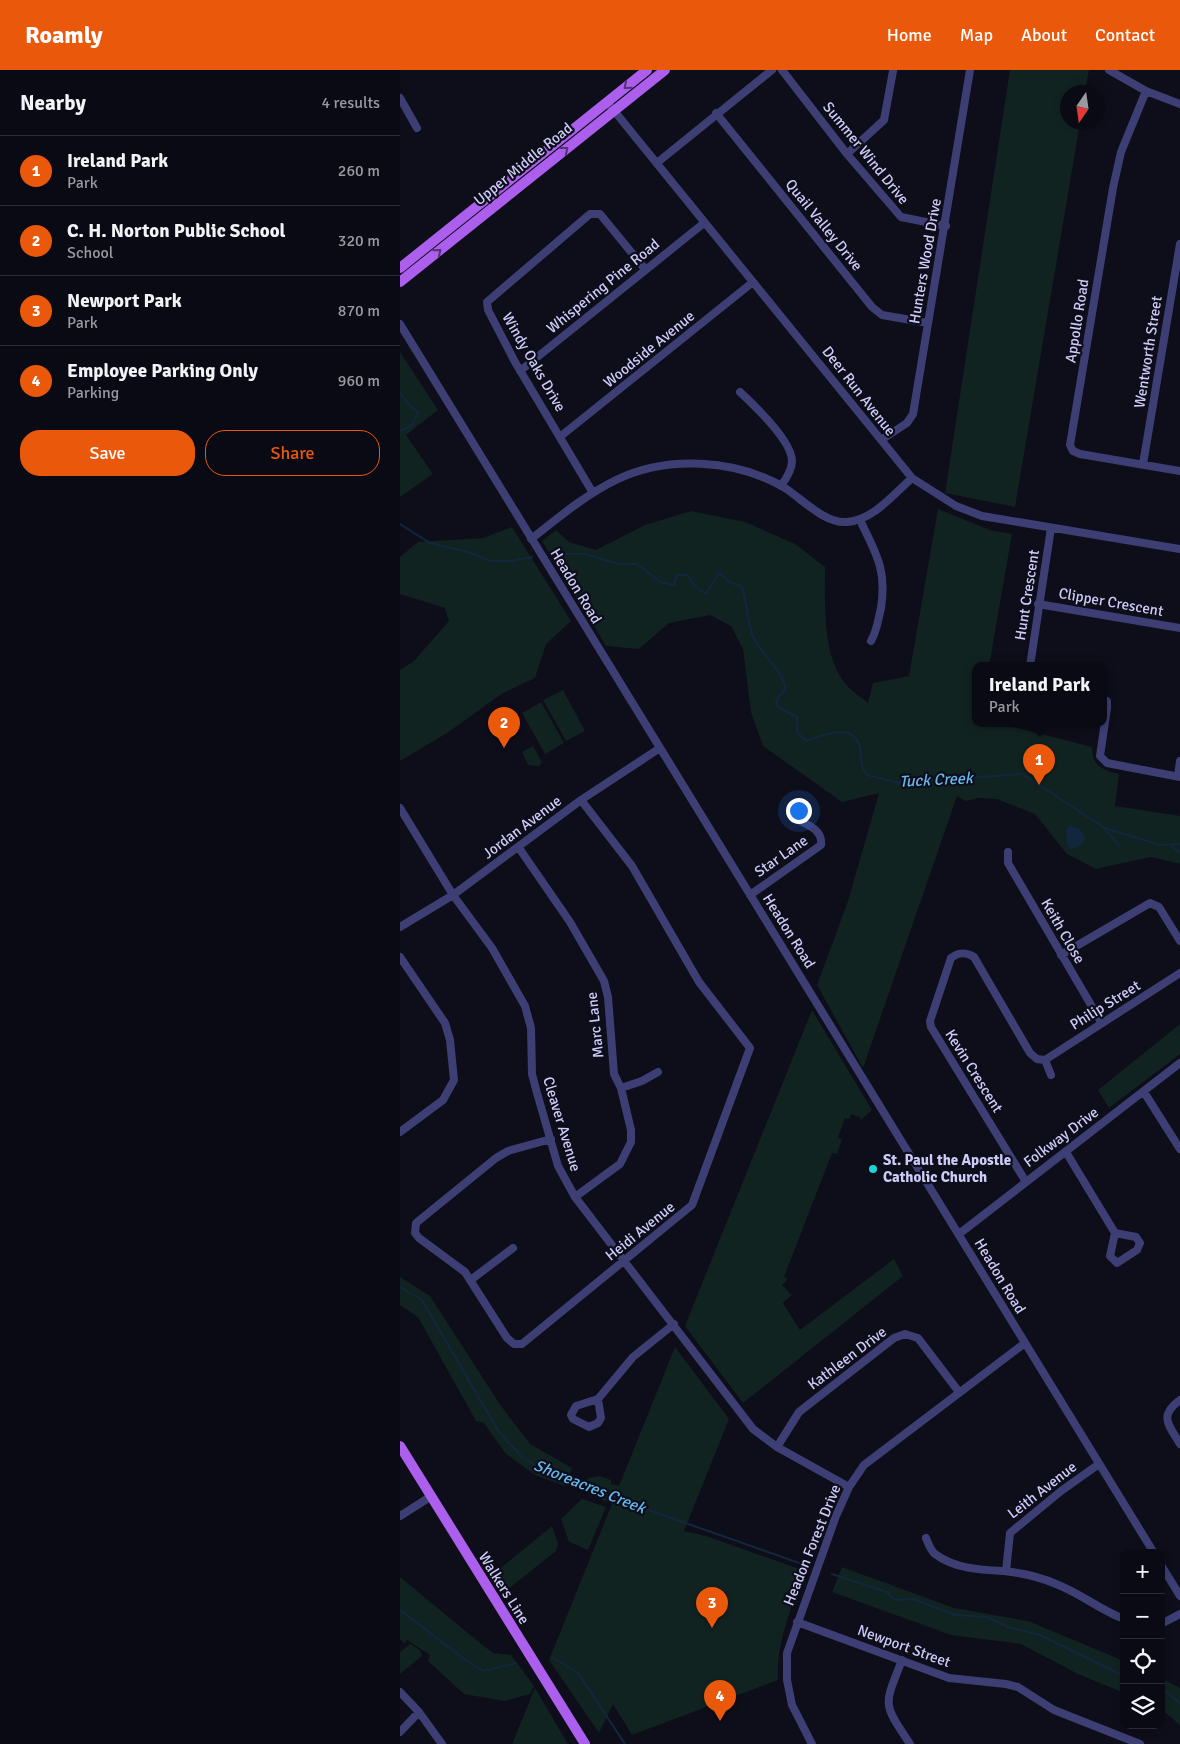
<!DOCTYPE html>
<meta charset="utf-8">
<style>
body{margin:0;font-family:Signika,sans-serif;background:#13131d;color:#f1f3f6}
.controls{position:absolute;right:15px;bottom:15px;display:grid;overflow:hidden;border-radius:10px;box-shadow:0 2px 8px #0003}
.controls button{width:45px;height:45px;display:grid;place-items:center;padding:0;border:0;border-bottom:1px solid #2a2b34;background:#0a0a14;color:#f1f3f6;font:25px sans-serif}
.compass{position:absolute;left:660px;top:15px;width:45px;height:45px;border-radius:50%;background:#0a0a14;box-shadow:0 2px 8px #0003;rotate:193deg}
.you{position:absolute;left:398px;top:740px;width:18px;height:18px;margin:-12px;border:4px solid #fff;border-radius:50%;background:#1a73e8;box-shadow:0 0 0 8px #1a73e833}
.badge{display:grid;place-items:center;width:32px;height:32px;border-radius:50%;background:#ea580c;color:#fff;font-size:16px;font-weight:700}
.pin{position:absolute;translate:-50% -41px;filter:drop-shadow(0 1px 2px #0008)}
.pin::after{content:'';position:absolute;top:26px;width:18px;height:15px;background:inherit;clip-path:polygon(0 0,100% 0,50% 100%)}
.popup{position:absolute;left:572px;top:592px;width:135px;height:65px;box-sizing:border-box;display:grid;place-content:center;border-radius:10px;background:#0a0a14;filter:drop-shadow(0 1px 4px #0005);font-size:16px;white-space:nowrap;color:#999aa0}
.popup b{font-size:19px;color:#f1f3f6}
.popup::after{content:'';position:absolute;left:50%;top:100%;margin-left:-10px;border:10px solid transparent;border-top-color:#0a0a14}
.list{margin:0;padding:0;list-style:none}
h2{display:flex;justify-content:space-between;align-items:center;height:65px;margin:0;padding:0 20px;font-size:21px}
h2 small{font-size:16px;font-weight:400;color:#999aa0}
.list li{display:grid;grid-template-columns:32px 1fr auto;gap:15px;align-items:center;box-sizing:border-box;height:70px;padding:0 20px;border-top:1px solid #2a2b34}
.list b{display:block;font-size:19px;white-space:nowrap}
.list p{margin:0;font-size:16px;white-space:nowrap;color:#999aa0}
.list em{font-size:16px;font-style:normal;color:#999aa0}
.actions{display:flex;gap:10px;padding:15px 20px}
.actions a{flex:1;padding:11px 0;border:1px solid #ea580c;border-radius:20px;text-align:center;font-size:18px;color:#ea580c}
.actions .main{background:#ea580c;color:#fff}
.icon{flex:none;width:28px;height:28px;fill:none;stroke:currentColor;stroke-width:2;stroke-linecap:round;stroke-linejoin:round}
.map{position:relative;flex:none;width:780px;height:1674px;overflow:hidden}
header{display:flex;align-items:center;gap:30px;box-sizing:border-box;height:70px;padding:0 25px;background:#ea580c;color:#fff}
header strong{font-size:24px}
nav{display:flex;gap:28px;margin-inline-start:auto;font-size:18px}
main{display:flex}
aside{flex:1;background:#0a0a14}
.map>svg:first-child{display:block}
.green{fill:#112321}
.water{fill:#12273e}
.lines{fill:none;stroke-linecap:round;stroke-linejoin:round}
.stream{stroke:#12273e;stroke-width:2}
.minor{stroke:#3d3f74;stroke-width:8}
.major{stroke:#ac5fec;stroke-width:10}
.oneway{stroke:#553278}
.poi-dot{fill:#19d4d8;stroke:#0e0d1a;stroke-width:2}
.labels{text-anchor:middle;stroke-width:4.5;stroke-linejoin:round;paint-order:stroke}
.street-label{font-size:15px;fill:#cdccf9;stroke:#0e0d1a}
.poi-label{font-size:15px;font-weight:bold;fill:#cdccf9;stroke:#0e0d1a;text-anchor:start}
.water-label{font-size:16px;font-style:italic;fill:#65b9ed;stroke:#0e0d1a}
</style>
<header>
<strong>Roamly</strong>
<nav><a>Home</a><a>Map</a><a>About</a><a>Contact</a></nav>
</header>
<main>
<aside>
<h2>Nearby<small>4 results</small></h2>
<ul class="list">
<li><span class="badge">1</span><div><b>Ireland Park</b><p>Park</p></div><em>260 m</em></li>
<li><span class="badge">2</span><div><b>C. H. Norton Public School</b><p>School</p></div><em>320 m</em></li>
<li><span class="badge">3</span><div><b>Newport Park</b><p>Park</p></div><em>870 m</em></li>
<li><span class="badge">4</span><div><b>Employee Parking Only</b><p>Parking</p></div><em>960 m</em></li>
</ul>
<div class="actions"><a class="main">Save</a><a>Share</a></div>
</aside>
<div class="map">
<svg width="780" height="1674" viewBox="0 0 780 1674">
<rect width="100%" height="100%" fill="#0e0d1a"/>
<path class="green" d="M610,0H689L685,22H668V52L680,53L615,437L545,423Z
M0,282L38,340L6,365L33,404L0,427Z
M538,439L590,460L612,464L589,596H575V654H601L692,677C692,696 702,700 719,704L715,736L780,746V794L751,787L696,799L667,784L635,744L597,729L578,728L566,731L557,726L463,998L417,915L448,831L479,723L442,732L363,676L351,642L343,579L331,556L310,545L269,553L239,579L206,576L142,471L156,460L169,472L196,480L245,455L291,441L345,452L395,474L425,497C425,531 422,586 445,613C451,621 461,627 468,633L473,613L509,606Z
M112,457L171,551L146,574L135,608L103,623L47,663L0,691V600L14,591L49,551L45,538L0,524V487L18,472L83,468Z
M163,620L185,661L166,671L143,630Z
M141,632L164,673L145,684L122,643Z
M133,676L142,692L139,696L128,695L122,682Z
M412,940L472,1040L460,1051L461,1048L451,1044L450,1049L445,1048L438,1067L442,1070L437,1084L432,1083L384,1207L388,1209L382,1215L392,1225L383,1233L400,1260L494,1189L503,1206L343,1333L285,1256Z
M780,954V984L709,1038L698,1020Z
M0,1207L30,1226L101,1336L130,1374L172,1398L165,1416L135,1405L105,1383L84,1353L76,1351L18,1247L0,1235Z
M275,1277L329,1349L284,1461L306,1466L405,1501C392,1536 376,1572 378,1610L232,1665L213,1634L199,1663L149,1590L212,1434L187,1423L183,1418L188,1408L200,1406L211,1410V1414L219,1416Z
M182,1429L206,1437L188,1480L169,1472L161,1449Z
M152,1456L158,1474L156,1481L108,1519L97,1501Z
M442,1497L554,1538L628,1551L724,1591V1623L678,1604L621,1574L551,1565L432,1522Z
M0,1507L80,1573L93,1583L111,1585L134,1616L130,1624L104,1631L64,1624L28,1591L30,1585L7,1570L4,1573L0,1569Z
M10,1574L20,1580L22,1586L0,1604V1582Z
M761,1608L780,1618V1655L761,1639Z
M135,1618L168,1674H112Z"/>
<path class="water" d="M670,756L679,759L686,768L682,774L672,779L667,776L666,760Z"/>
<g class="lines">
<path class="stream" d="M0,323L10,336L18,342L12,355L0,361
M0,454L30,473L71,483L90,491H111L132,487
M150,484H185L218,494H237L260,512L274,515L277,505H288L294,516L306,524L319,503L328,511L342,517C347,533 347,552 353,567C361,583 385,603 385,619L376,630L378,637L397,647V662L406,671C422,665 456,651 460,679C462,690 460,696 467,705L499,713L622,704L705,758L760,775L780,774
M705,759L720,776
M772,776L780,783
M0,1217L22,1230L99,1362L122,1387L142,1399L246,1439L402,1494
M432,1504L487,1522L495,1530L513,1529L555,1545L587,1547L608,1557L640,1565L724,1606
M0,1540L64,1589L83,1601L116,1593
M152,1587L178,1603L225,1674
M761,1618L780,1633"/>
<path class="minor" d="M382,0L447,84L501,147L546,156
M709,0L746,21L780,34
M746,21L721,82L713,118L670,375L673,381L680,384L780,401
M0,28L17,58
M207,32L512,408L556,436L582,446L780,479
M316,43L472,237L482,245L528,253
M447,84L484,50L493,1
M258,92L372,0
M0,254L754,1483
M120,301L304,153
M340,322C354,335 392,371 392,391C392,400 386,409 381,416
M161,366L353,212
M481,370L507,353L513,344L570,0
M743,394L780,174
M193,423L115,292L88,240L87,232L190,144H200L245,199
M460,450C476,484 487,499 481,538C478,550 477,561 471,571
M131,469C158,448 185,425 216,410C267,385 336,389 385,418C402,429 425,454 447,452C473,450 493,425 512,408
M638,534L780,558
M630,596L651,458
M703,629L707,631V638L700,686L707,693L780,707
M778,706L780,691
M0,738L53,825L92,878L125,936L131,958L132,1004L137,1023L158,1096L175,1127L353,1359L377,1377L449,1417
M119,778L170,852L204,911L208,927L214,1004L221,1018L231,1060V1072L220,1094L175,1127
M608,782V793L701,952
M350,825L421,775C423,760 407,754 396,749
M0,857L53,825L181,730L260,678
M661,885L750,833L759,837L780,871
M0,887L45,953L50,970L54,1010L43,1030L0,1062
M645,990L780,903
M645,990L651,1005
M221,1018L242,1011L258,1002
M744,1022L780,1079
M151,1069L108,1081L96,1088L16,1153L15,1163L19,1168L65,1202L107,1268L114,1274H122L292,1135L350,978L299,912L232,796L181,730
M666,1082L715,1163L736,1167L740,1173L737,1180L717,1193L710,1186L715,1163
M626,1112L531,957L530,951L551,888C559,882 566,882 574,887L630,983L637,989L645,990
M559,1164L780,993
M72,1209L113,1178
M198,1329L176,1336L171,1345L173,1349L189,1357L198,1353L201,1348L198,1329L233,1287L274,1254
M780,1330C758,1346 769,1355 780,1374
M377,1377L399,1342L494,1268L505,1264L518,1268L559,1322
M0,1446L30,1427
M526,1468C528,1473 531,1481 535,1484C555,1499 581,1500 604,1501C622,1503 640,1507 656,1514C680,1523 700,1540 724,1549
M761,1495L780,1526
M606,1501L610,1463L661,1421L699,1394
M397,1552L549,1608L606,1614L618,1617L654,1640L740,1674
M761,1554L780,1544
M502,1590C484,1636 482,1632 510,1674
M0,1622L19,1642L42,1674
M0,1662L19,1642
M412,1674L392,1635L387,1610V1583L436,1446L449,1417L464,1395L625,1273"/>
<path class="major" d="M0,198L247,0
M0,212L265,0
M0,1376L185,1674"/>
</g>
<defs><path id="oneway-chevron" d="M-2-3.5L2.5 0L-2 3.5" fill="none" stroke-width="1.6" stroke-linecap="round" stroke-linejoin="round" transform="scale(1.25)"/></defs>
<g class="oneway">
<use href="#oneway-chevron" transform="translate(227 16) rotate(141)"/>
<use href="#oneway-chevron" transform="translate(165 80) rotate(-38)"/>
<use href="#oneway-chevron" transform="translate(38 182) rotate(-39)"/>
</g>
<circle class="poi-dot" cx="473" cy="1099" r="5"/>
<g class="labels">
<g class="street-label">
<text transform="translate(466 83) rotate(51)" y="5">Summer Wind Drive</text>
<text transform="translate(123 94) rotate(-39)" y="5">Upper Middle Road</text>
<text transform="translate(424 155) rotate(51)" y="5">Quail Valley Drive</text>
<text transform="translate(525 191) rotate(-80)" y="5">Hunters Wood Drive</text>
<text transform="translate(203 216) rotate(-39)" y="5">Whispering Pine Road</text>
<text transform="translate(677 251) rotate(-81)" y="5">Appollo Road</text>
<text transform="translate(249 279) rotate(-39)" y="5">Woodside Avenue</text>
<text transform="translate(748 282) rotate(-81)" y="5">Wentworth Street</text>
<text transform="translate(134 292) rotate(60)" y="5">Windy Oaks Drive</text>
<text transform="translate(459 321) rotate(52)" y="5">Deer Run Avenue</text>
<text transform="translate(176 516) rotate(59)" y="5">Headon Road</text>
<text transform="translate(627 525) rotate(-81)" y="5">Hunt Crescent</text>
<text transform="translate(711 532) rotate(10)" y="5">Clipper Crescent</text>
<text transform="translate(122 757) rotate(-37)" y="5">Jordan Avenue</text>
<text transform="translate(381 786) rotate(-35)" y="5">Star Lane</text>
<text transform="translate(389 861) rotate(58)" y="5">Headon Road</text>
<text transform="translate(663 861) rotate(60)" y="5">Keith Close</text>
<text transform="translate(705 935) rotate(-32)" y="5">Philip Street</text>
<text transform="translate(195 955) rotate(-96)" y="5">Marc Lane</text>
<text transform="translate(574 1001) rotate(58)" y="5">Kevin Crescent</text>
<text transform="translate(162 1054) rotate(73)" y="5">Cleaver Avenue</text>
<text transform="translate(661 1067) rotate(-37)" y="5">Folkway Drive</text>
<text transform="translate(240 1161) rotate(-39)" y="5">Heidi Avenue</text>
<text transform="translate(600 1206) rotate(59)" y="5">Headon Road</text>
<text transform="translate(447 1288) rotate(-37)" y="5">Kathleen Drive</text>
<text transform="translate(642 1420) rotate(-38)" y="5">Leith Avenue</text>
<text transform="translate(412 1475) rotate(-68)" y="5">Headon Forest Drive</text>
<text transform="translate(104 1518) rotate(58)" y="5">Walkers Line</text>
<text transform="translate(504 1576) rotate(20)" y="5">Newport Street</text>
</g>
<g class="poi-label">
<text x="483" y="1095">St. Paul the Apostle<tspan x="483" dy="17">Catholic Church</tspan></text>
</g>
<g class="water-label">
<text transform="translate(536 709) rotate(-3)" y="6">Tuck Creek</text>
<text transform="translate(190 1416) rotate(22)" y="6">Shoreacres Creek</text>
</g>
</g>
</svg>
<div class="controls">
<button>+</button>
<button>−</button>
<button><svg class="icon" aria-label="locate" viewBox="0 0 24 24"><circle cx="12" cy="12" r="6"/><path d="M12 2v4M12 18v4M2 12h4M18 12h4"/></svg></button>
<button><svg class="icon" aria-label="layers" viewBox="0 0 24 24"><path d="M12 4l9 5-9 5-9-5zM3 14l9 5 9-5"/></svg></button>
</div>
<svg class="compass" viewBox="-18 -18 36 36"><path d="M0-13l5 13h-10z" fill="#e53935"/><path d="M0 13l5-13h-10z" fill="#999aa0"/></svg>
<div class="you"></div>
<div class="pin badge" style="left:639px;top:715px">1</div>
<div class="popup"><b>Ireland Park</b>Park</div>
<div class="pin badge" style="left:104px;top:678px">2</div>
<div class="pin badge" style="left:312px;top:1558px">3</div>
<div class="pin badge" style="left:320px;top:1651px">4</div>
</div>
</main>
